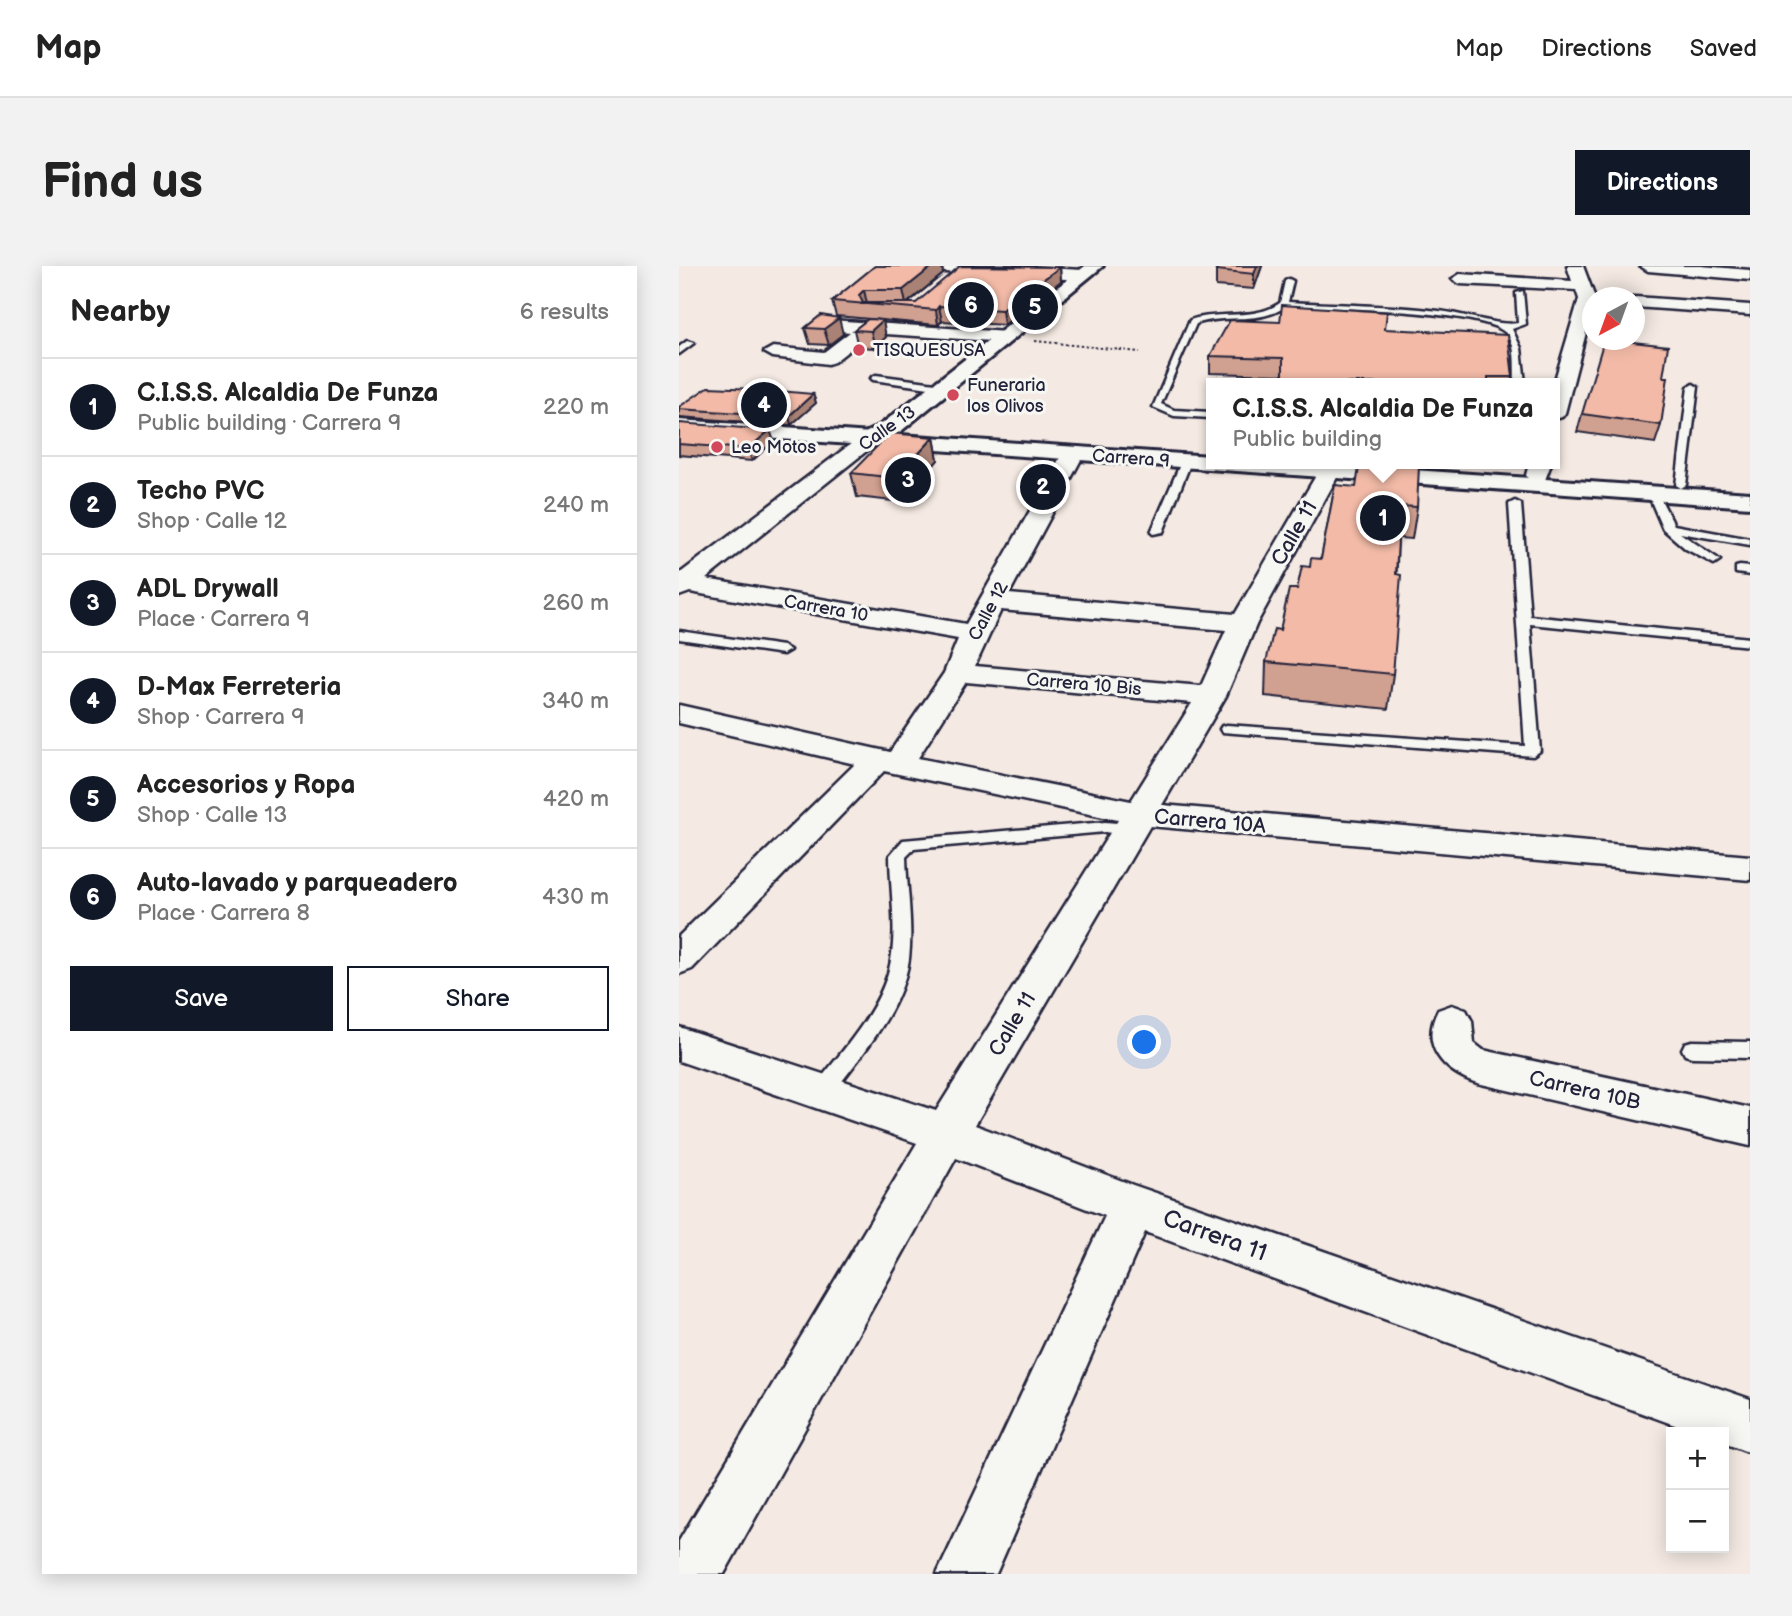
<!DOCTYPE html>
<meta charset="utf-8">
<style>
body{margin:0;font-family:"Balsamiq Sans",sans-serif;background:#f2f2f2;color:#222}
.controls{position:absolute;right:21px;bottom:21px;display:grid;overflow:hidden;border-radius:0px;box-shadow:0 4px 18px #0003}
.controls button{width:63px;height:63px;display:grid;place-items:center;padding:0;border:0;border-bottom:2px solid #e0e0e0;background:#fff;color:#222;font:35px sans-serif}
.compass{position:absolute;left:903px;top:21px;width:63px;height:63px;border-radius:50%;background:#fff;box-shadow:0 4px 18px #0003;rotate:221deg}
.you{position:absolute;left:466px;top:777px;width:24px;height:24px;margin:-18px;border:5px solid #fff;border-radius:50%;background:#1a73e8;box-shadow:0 0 0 10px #1a73e833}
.badge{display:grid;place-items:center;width:46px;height:46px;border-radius:50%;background:#111827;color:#fff;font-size:23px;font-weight:700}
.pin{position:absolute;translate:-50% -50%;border:4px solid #fff;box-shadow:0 2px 7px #0006}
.popup{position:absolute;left:527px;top:112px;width:354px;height:91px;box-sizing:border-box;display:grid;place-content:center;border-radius:0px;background:#fff;filter:drop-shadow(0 2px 5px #0005);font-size:23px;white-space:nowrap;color:#767676}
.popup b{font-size:26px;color:#222}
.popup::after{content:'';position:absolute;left:50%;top:100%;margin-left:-14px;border:14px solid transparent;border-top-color:#fff}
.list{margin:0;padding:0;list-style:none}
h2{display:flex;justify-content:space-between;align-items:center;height:91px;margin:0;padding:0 28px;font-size:30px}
h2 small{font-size:23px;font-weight:400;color:#767676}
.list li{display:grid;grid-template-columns:46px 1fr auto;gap:21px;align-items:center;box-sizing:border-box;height:98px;padding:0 28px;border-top:2px solid #e0e0e0}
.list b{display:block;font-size:26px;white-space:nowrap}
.list p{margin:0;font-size:23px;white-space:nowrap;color:#767676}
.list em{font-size:23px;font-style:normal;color:#767676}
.actions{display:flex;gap:14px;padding:21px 28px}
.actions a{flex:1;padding:16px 0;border:2px solid #111827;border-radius:0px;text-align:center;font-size:24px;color:#111827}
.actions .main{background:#111827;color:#fff}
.map{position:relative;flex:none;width:1071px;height:1308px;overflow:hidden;border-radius:0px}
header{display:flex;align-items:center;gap:42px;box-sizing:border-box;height:98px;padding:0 35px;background:#fff;border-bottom:2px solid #e0e0e0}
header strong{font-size:33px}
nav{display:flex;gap:38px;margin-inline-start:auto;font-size:24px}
.intro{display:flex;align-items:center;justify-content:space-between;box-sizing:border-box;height:168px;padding:0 42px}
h1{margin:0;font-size:49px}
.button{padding:18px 32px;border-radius:0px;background:#111827;color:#fff;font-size:24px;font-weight:700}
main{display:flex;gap:42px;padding:0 42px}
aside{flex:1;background:#fff;border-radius:0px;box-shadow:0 4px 18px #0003}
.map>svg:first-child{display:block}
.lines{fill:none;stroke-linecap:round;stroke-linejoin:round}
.lane-casing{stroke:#22223b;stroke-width:5}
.street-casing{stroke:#22223b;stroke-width:5}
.secondary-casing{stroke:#22223b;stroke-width:6}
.primary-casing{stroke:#22223b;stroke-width:6}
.path{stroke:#22223b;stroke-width:2;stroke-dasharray:2.5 2.5;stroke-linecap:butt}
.lane{fill:#f6f6f2;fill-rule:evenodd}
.street{fill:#f6f6f2;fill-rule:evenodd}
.secondary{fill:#f6f6f2;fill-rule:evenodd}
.primary{fill:#f6f6f2;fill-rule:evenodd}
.wall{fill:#d0a090;stroke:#22223b;stroke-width:2}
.shaded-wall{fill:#a98275;stroke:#22223b;stroke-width:2}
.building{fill:#f2baa7;stroke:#22223b;stroke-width:2}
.poi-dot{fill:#d1495b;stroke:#f6f6f2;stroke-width:2.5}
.labels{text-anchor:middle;stroke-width:6;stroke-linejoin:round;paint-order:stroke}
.far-poi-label{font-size:18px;fill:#22223b;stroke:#f6f6f2;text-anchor:start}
.far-street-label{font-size:18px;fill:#22223b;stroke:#f6f6f2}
.street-label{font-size:21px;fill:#22223b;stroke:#f6f6f2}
.near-street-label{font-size:24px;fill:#22223b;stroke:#f6f6f2}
</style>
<header>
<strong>Map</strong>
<nav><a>Map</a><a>Directions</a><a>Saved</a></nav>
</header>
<div class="intro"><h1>Find us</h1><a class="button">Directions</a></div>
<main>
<aside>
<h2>Nearby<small>6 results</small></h2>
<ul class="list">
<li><span class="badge">1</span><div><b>C.I.S.S. Alcaldia De Funza</b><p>Public building · Carrera 9</p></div><em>220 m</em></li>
<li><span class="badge">2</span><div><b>Techo PVC</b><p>Shop · Calle 12</p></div><em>240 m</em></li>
<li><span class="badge">3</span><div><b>ADL Drywall</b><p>Place · Carrera 9</p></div><em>260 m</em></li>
<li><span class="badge">4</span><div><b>D-Max Ferreteria</b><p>Shop · Carrera 9</p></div><em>340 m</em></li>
<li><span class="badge">5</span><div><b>Accesorios y Ropa</b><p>Shop · Calle 13</p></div><em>420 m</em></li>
<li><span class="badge">6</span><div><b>Auto-lavado y parqueadero</b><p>Place · Carrera 8</p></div><em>430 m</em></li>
</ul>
<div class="actions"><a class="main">Save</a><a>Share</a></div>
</aside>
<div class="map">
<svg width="1071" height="1308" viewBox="0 0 1071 1308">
<rect width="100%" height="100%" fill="#f5eae3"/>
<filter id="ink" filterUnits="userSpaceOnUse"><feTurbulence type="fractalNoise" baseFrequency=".0143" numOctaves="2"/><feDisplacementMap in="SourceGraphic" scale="14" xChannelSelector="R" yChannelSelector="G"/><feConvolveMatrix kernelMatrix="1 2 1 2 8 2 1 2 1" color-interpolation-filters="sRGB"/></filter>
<g filter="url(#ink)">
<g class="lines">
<g class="lane-casing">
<path id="lane" d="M610,13L614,15L609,36C660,39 710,39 760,45C781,47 822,61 839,57L837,27L844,25L847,58L833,63L842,82L846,117H836C835,103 838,81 829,69C810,43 644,42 607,40C580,60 547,47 517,58L482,138L495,144L532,146V152L495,150L474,141L511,54C541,44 575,55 601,37L606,15Z
M8,75L15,77L0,88V81Z
M197,109L264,118L269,121L264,124L194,114L192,112Z
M1014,118L1019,121L1007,219L1002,222L997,219L1009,121Z
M503,194L512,196L484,266L474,268L472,266Z
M970,226H978L995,259L1071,273V279L1001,267L1041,294L1035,298L1007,283L984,263L969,228Z
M836,235L842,238L851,350L1071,372V380L851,358L861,485L854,490L543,466L541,463L543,460L548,459L846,480L830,238Z
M1061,300L1071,301V309L1057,307V301Z
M0,365L104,380L111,384L104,388L0,373Z
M426,556L450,558L458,564L450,570L426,566L235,583L227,591C228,624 234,659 230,693C223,745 180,792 150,832L143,835L136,832L133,826L136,820C162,786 197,749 209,707C220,670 211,627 211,589L224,574Z
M1013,775L1071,776V792L1013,791L1006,789L1003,783L1006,777Z"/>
</g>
<g class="street-casing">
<path id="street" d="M241,0H329L404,4L412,9L404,14L249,5Z
M888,0H904L916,32L886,147L883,151L876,153L875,117L900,33L897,24L781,18L773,13L781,8L893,15Z
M961,0H1022L1071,4V14L969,5Z
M956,31L1071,39V49L956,41Z
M151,54L328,66L337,71L328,76L192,67L155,96L149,98L94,91L85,86L94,81L145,86L171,66L145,63L142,59Z
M188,169L195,171L199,175L195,179L27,313L287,358L383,188L386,183H402L405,188L330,328L556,348L642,201H658L661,206L578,357L547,430L483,539L1071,590V614L471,560L296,859L454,919L1071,1133V1187L1045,1177V1166H1015L466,966L317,1308H258L426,950L277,892L45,1308H0V1275L238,877L0,795V761L257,845L439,554L205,505L13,703L0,708V670L176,498L0,457V439L211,486L265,407L279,373L11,326L0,330V308L181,171ZM322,344L547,364L522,420L296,400ZM287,416L513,437L452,535L239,492Z
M850,198H872L866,214H850L847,209Z
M773,739L787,744L793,755L795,777L804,784L1071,842V880L798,817C765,806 740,780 759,744Z"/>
</g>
<g class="secondary-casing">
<path id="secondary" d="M406,0H424L216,170L196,180H180L177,175L180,170L200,160Z"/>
</g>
<g class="primary-casing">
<path id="primary" d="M0,154L532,190V198H647L1071,227V241L0,166Z"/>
</g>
<path class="path" d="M356,75L461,86"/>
<use href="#lane" class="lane"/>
<use href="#street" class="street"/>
<use href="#secondary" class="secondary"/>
<use href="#primary" class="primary"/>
</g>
<path class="wall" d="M196,0H263L264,8L229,37H237L381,1L382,15L325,59L263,55L259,59L157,50L153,35Z
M539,0H583L575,23L537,20V4Z
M142,49L164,68L150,79L131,78L126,62Z
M189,53L207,71L196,82L179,81L175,64Z
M706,63L834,111L833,117H603V109L531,107V90Z
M984,111L982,159L976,177L898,166L903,148Z
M134,128L137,137L112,159L1,151L0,150V141Z
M0,157L95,175L73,195L0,189Z
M255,171L259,194L223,236L178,231L172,207Z
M656,219L738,241L733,273L719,272L714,408L709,443L586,430L587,396L618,323L631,301L642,293Z"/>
<path class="shaded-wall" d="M254,0H263L264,8L227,38L224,24Z
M578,0H583L575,23V8Z
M381,1L382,15L325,59L323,44Z
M185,24L188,38H182L180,29Z
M260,40L263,55L259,59L257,44Z
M160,52L164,68L150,79L145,63Z
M204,54L207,71L196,82L192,65Z
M134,128L137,137L112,159L110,150Z
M91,164L95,175L73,195L69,183Z
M255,171L259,194L223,236L217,212Z"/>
<path class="building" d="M196,0H254L224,24H185L180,29L184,37H237L281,0L381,1L323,44L260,40L257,44L153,35Z
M539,0H578L575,8L537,4Z
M603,39L708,46L706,63L829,69L834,111H809V117H604V92L531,90L551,54L601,56Z
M142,49L160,52L145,63L126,62Z
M189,53L204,54L192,65L175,64Z
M925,74H936L989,80L984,111H989L982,159L903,148Z
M29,121L78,123L134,128L110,150L0,143V141Z
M0,157L91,164L69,183L0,178Z
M211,167L255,171L217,212L172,207Z
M714,198L740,200L738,241L721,240L717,308L722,309L714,408L587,396L595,363L601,364L610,323H618L623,300L631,301L632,292L642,293L656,219L677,221L680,201L713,203Z"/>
</g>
<g class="poi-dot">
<circle cx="180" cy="84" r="7"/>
<circle cx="274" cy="129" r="7"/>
<circle cx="38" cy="181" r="7"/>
</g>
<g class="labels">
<g class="far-poi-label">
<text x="194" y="90">TISQUESUSA</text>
<text x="288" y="125">Funeraria<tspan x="288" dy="21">los Olivos</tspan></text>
<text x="52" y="187">Leo Motos</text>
</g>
<g class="far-street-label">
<text transform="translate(208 162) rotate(-35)" y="6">Calle 13</text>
<text transform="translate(452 192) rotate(4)" y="6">Carrera 9</text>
<text transform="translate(147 342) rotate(10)" y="6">Carrera 10</text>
<text transform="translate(309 345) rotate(-62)" y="6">Calle 12</text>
<text transform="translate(405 418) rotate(5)" y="6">Carrera 10 Bis</text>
</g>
<g class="street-label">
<text transform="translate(615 267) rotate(-60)" y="7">Calle 11</text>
<text transform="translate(531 555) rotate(5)" y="7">Carrera 10A</text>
<text transform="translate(333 758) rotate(-59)" y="7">Calle 11</text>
<text transform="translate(906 824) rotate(13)" y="7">Carrera 10B</text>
</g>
<g class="near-street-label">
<text transform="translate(536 969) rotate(20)" y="8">Carrera 11</text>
</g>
</g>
</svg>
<div class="controls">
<button>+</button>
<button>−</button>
</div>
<svg class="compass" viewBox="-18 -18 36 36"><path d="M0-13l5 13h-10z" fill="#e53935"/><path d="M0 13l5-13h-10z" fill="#767676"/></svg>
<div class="you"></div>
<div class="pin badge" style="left:704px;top:252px">1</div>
<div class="popup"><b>C.I.S.S. Alcaldia De Funza</b>Public building</div>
<div class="pin badge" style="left:364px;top:221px">2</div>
<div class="pin badge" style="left:229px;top:214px">3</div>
<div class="pin badge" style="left:85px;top:139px">4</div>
<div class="pin badge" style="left:356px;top:41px">5</div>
<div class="pin badge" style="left:292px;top:39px">6</div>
</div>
</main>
